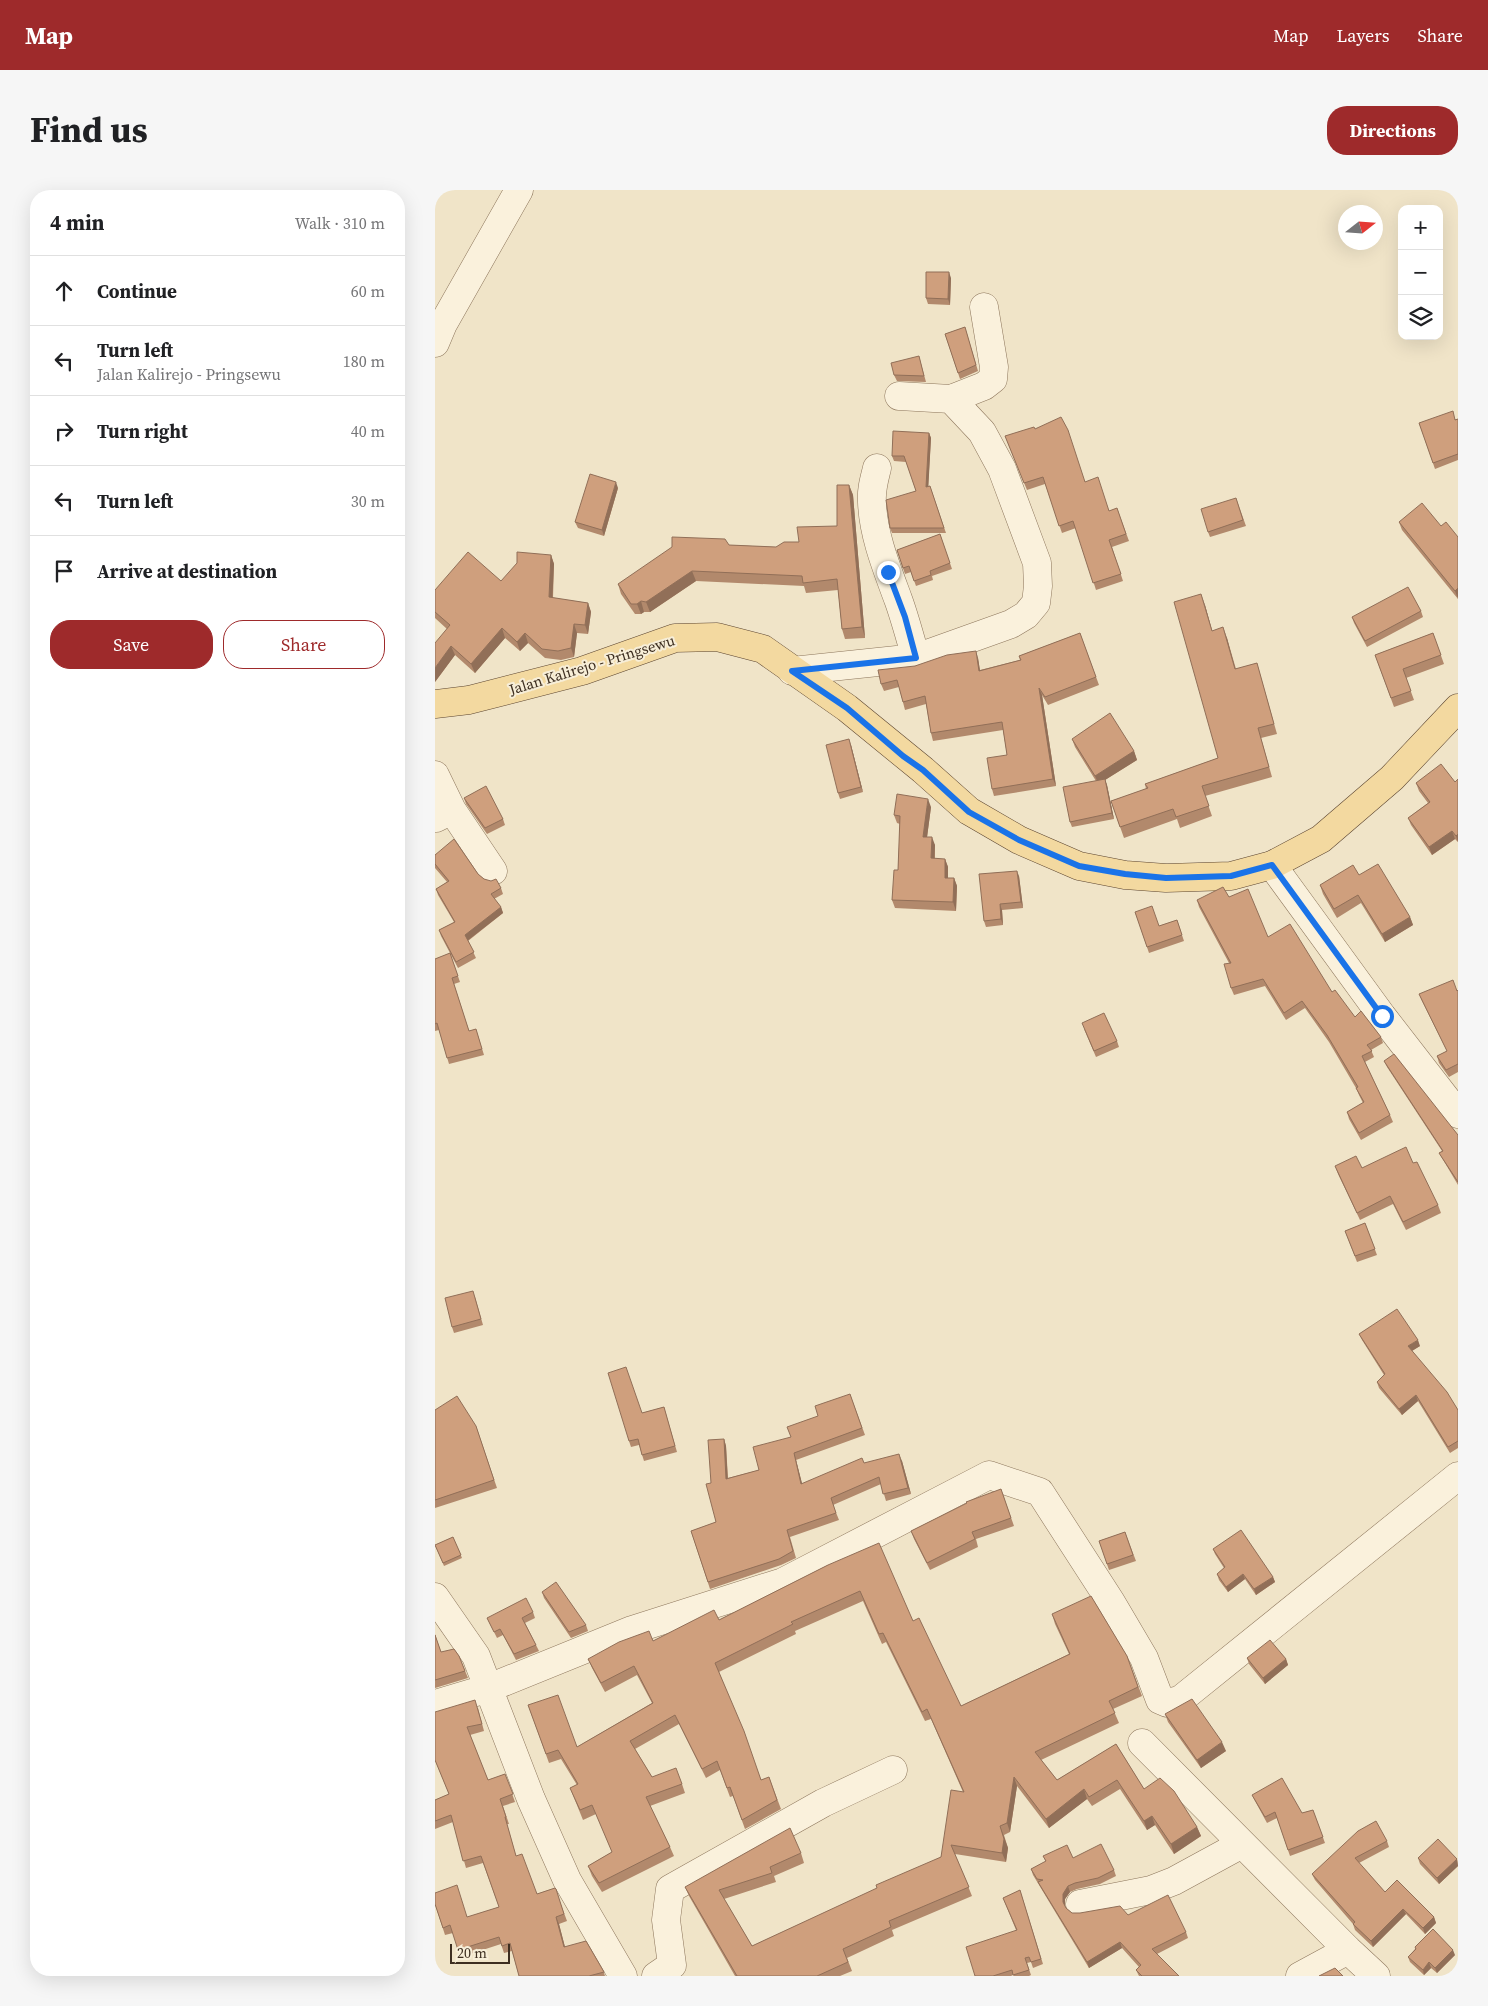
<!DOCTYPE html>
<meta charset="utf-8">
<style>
body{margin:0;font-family:"Source Serif 4",serif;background:#f6f6f6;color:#202124}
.controls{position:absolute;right:15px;top:15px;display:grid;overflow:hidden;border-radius:10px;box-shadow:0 5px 20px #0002}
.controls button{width:45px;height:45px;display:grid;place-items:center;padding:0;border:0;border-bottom:1px solid #e0e0e0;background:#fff;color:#202124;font:25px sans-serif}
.compass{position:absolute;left:903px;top:15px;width:45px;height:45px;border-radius:50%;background:#fff;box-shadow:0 5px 20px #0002;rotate:73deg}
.scale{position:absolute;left:15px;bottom:12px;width:60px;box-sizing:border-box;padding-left:5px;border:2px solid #3d2e20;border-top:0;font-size:14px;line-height:18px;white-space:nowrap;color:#3d2e20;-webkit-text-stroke:4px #f7eed8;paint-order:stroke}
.stop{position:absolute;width:15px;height:15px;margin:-11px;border:4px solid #1a73e8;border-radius:50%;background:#fff}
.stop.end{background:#1a73e8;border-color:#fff;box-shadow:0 1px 5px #0008}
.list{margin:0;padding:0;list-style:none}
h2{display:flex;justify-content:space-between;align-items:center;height:65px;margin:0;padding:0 20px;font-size:21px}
h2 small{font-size:16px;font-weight:400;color:#757577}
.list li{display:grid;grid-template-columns:32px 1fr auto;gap:15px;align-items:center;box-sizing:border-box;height:70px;padding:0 20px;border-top:1px solid #e0e0e0}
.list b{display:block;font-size:19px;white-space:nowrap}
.list p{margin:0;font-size:16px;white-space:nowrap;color:#757577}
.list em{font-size:16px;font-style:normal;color:#757577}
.actions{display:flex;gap:10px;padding:15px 20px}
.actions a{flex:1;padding:11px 0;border:1px solid #9e2a2b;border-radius:20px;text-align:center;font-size:18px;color:#9e2a2b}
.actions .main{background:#9e2a2b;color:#fff}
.icon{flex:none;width:28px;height:28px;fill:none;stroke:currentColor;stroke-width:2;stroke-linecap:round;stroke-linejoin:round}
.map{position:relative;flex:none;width:1023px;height:1786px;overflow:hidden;border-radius:20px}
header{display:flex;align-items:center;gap:30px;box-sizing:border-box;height:70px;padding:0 25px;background:#9e2a2b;color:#fff}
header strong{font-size:24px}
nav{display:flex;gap:28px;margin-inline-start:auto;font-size:18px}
.intro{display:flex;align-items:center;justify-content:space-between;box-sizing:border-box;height:120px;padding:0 30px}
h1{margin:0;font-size:35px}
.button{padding:12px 22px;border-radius:20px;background:#9e2a2b;color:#fff;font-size:18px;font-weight:700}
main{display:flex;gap:30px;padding:0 30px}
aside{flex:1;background:#fff;border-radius:20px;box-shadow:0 5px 20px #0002}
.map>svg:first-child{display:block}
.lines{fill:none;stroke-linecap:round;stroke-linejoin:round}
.minor-casing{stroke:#8d765c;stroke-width:29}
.major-casing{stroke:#5b4430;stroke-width:29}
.minor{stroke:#faf1dc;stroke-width:28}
.major{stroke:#f3d9a0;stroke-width:28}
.wall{fill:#b2896c}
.shaded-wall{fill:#916f58}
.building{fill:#cf9f7d;stroke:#916f58}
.route{stroke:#1a73e8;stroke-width:6}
.labels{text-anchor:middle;stroke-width:4;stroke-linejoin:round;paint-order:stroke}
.street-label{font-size:15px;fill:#3d2e20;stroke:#f7eed8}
</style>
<header>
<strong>Map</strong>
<nav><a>Map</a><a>Layers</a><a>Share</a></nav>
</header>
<div class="intro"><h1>Find us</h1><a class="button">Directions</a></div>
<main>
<aside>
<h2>4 min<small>Walk · 310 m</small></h2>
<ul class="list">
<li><svg class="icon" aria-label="ahead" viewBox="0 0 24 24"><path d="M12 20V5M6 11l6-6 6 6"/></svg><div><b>Continue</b></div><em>60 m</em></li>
<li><svg class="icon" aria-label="left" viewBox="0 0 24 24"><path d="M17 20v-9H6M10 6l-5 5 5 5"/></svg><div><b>Turn left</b><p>Jalan Kalirejo - Pringsewu</p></div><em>180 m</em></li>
<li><svg class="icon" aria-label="right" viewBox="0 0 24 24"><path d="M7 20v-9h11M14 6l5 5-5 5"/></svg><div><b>Turn right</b></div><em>40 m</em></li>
<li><svg class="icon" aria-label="left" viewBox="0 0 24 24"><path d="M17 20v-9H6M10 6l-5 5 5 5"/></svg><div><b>Turn left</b></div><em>30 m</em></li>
<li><svg class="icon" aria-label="arrive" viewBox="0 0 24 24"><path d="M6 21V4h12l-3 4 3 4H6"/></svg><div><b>Arrive at destination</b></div></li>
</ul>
<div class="actions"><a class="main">Save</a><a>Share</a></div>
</aside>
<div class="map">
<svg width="1023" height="1786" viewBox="0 0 1023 1786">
<rect width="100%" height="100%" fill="#f0e4c8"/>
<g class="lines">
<g class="minor-casing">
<path id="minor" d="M0,153L8,134L84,0
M464,206L516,209L549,196L558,189L559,177L549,117
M442,278C439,290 436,300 437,312C438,345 452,379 463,409C470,428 475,448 481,468
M357,481L481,468L576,434L591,425L601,413L603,396L602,373L567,279L547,242L516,209
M0,585L17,620L1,628
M17,620L58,681
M837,675L947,826L1023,924
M0,1407L41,1466L96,1609L132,1690L188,1786
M0,1514L54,1498L197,1440L348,1392L554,1285L605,1302L676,1412L709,1468L725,1510L732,1513L745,1510L1023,1286
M707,1553L913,1760L941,1786
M645,1714L716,1700L739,1691L807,1654
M221,1786L237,1775L231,1730L235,1699L388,1613L458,1580
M865,1786L913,1760"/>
</g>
<g class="major-casing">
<path id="major" d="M0,514L34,510L147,481L240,448L282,447L328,459L412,518L488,580L534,621L584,650L644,676L690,685L731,688L796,686L837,675L886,649L957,588L1023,518"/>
</g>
<use href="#minor" class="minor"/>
<use href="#major" class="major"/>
</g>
<path class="wall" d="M516,88L515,115L493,114L491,108Z
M530,137L543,181L525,189L510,144Z
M484,166L491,192L462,191L459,185Z
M1023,229V270L1000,279L984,233Z
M600,239L650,292L674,321L682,318L694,351L677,357L688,391L661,400L641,338L627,343L610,294L592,300L570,246Z
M494,243L496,248L493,297L495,296L511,343H457L455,338L481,301L471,272L459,271L457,266Z
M414,295L418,305L430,448L410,449L407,439L403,400L371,403L369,396L261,391L215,422H209L206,424H200L186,404L183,394L294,355L341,357L364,352L402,336Z
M183,298L169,346L143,338L140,332Z
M801,308L811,336L775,347L773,342Z
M964,332L1006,336L1023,409L967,340Z
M505,344L517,379L497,386L498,390L481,396L476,382L470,384L462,360Z
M116,365L119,374L118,408L153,413L156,422L153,444L142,443L139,467L126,470L110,468L93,453L85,461L70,448L40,483L20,465L0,492L12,439L0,428V400L66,391Z
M770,415L777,441L792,448L801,479L822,473L825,484L842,544L826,548L837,587L770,606L777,626L745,638L742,629L689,648L676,611L711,599L710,594L783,568Z
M986,421L988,427L932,457L919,433L917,427Z
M645,443L664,495L613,515L607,505L621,596L559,606L557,599L572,565L568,540L498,551L496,543L491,514L470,520L464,497L449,501L446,494L480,476L543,468L545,480L585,470L584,466Z
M998,443L1009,474L971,488L979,510L959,517L940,465Z
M637,549L699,561L702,570L670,590L672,595L679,629L637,637L635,632L661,591L640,557Z
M416,555L428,602L405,609L403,603Z
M1023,589V652L1020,649L997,665L976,635L973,628L993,613L984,601L981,593L1020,592Z
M29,608L68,629L70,635L52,644L31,614Z
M496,617L492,647L500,655V669H510L513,677V688H519L522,696L521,721L460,718L457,710L463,680L465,634L462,633L459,625Z
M0,665L43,684L49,689L66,698L68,704L59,709L66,717L68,723L33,751L41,768L23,778L6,746L4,740L19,732L3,705L1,699L12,692L0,678Z
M924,685L975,727L978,735L950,752L926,713L902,728L888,704L885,695Z
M584,686L588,718L567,720L568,735L551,737L549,731Z
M794,707L833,747L897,802L920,827L946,847L948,853L936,860L939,867L930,872L955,925L958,932L926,950L914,929L912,922L928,913L924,905L921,898L894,852L870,818L851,830L830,796L799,805L796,798L794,773L764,717L762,710Z
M700,722L724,736L742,730L749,751L714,763Z
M15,763L25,792L19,794L34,841L41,839L49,865L14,874L4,840L0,841V769Z
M1023,800V882L1014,887L1004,873L1002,866L1012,861L987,811L984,804Z
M649,839L682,851L684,857L661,867Z
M949,871L1023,945V995L1007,968L1004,963L1007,961L952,877Z
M978,973L1003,1015L1006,1023L971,1040L958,1014L925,1030L903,984L900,976L927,978Z
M930,1033L942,1065L922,1072L910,1041Z
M40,1107L48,1135L19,1143L17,1137Z
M924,1144L985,1156L977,1161L1023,1220V1258L1015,1263L983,1211L967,1225L944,1198L942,1192L949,1185L927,1150Z
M415,1204L430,1245L361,1270L367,1294L429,1273L467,1271L476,1304L451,1311L446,1294L398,1315L404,1330L355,1347L361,1368L346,1375L275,1399L256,1341L281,1332L276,1293L289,1249L291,1256L293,1288L324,1280L356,1247Z
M229,1217L242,1262L209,1271L204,1255L196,1257L194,1251L207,1223Z
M0,1220L41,1236L62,1298L0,1318Z
M566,1299L579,1336L541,1349L543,1357L495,1380L479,1349L476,1341Z
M690,1342L701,1371L674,1380L664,1351Z
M18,1347L27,1368L9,1376L0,1355Z
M778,1359L838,1387L840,1392L821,1405L810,1389L793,1402L784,1390L782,1384L789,1378L780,1364Z
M393,1375L478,1431L526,1516L634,1464L620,1434L617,1424L692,1466L707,1506L678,1519L684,1533L606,1570L622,1590L681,1554L709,1599L762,1637L766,1646L739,1664L720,1635L712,1640L685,1599L657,1616L652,1609L614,1638L582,1596L575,1642L569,1645L573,1658L571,1672L520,1664L537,1706L457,1740L459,1746L412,1768L417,1781L405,1786H300L254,1706L250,1697L366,1663L369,1673L339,1686L341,1692L289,1709L317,1756L442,1699L506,1667L528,1602L496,1529L490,1531L451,1452L447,1454L428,1411L360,1441L361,1444L284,1482L326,1590L334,1587L346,1619L310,1639L298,1606L295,1607L285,1580L271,1588L244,1534L200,1559L217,1587L247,1594L250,1603L215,1616L235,1657L239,1666L167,1702L157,1686L153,1676L177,1662L161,1624L148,1630L135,1598L142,1595L126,1569L114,1573L93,1515L142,1557L217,1513L202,1485L170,1502L157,1478L153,1469L218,1451L284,1430Z
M107,1402L151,1435L153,1441L136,1448L109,1408Z
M98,1422L100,1428L90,1433L104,1461L81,1470L68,1445L62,1448L52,1428Z
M0,1444L6,1462L24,1466L33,1488L0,1498Z
M812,1468L851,1469L853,1475L830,1494L814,1474Z
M43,1518L49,1541L35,1545L53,1590L70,1584L80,1612L68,1616L74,1634H72L81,1666L102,1704L120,1698L132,1731L124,1734L130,1757L168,1780L170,1786H84L77,1761L69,1763L66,1754L26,1767L18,1743L10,1745L0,1714L33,1727L64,1717L48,1673L31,1678L18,1632L0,1639V1610L14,1604L0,1570Z
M730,1524L791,1561L766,1578L733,1532Z
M817,1605L867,1623L878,1620L890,1653L855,1666L842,1628L832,1633L820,1611Z
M952,1651L954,1657L924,1673L950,1702L999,1727L1001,1733L990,1744L971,1724L938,1757L920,1740L918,1734L880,1690L877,1684Z
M608,1666L638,1668L679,1680L681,1686L665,1694L642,1699L635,1702L630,1709V1716L631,1718L637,1723L693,1725L751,1742L753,1748L722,1764L744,1786H704L701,1780L704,1777L687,1758L654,1778L598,1685L596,1679L611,1672Z
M983,1668L1022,1669L1023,1676L1004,1694L985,1674Z
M585,1700L608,1774L598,1778L596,1772L592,1773L596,1785L594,1786H579L578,1785L576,1786H540L581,1740L568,1708Z
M980,1757L1020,1765L1002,1783L996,1778L989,1785L975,1772L973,1767L980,1759Z"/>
<path class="shaded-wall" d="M514,82L516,88L515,115L513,109Z
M494,243L496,248L493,303L491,297Z
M181,292L183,298L169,346L167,340Z
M414,295L418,305L430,448L427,437Z
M116,365L119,374L117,416L114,407Z
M257,381L261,391L215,422L211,412Z
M1023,398V409L1020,401Z
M766,404L770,415L780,451L777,441Z
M206,411L209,422L206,424L202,414Z
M153,413L156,422L153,444L150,435Z
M139,434L142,443L139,467L136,458Z
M788,437L792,448L803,490L800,479Z
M67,438L70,448L40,483L36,474Z
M90,443L93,453L85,461L82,452Z
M16,456L20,465L0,492V478Z
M541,461L543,468L546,488L544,481Z
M604,498L607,505L621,596L618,589Z
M414,549L416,555L428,602L426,597Z
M699,561L702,570L670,590L672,595L679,629L660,586Z
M493,609L496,617L491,655L488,647Z
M1017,641L1020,649L997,665L994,657Z
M1023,644V652L1021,646Z
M497,647L500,655L499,677L496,668Z
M510,669L513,677V696L510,688Z
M582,681L584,686L588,718L586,712Z
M519,688L522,696L521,721L518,712Z
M565,714L567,720L568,735L566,729Z
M66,717L68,723L32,751L30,745Z
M975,727L978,735L950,752L947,744Z
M983,1150L985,1156L975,1162L973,1156Z
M981,1205L983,1211L967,1225L964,1219Z
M289,1249L291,1256L293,1295L291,1289Z
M359,1263L361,1270L369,1301L366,1294Z
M464,1264L467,1271L476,1304L473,1298Z
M808,1384L810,1389L793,1402L791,1397Z
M838,1387L840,1392L821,1405L819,1399Z
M851,1469L853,1475L830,1494L828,1488Z
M787,1552L791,1561L766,1578L762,1570Z
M579,1587L582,1596L575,1642L572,1633Z
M649,1599L652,1609L614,1638L611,1629Z
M717,1626L720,1635L712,1640L709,1631Z
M565,1636L573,1658L571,1672L567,1663Z
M762,1637L766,1646L739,1664L736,1654Z
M1022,1669L1023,1676L1004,1694L1002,1688Z
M633,1696L635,1702L630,1709V1717L628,1712V1704Z
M968,1719L971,1724L938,1757L936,1751Z
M121,1727L124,1734L132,1765L129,1757Z
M999,1727L1001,1733L990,1744L988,1738Z
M685,1752L687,1758L654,1778L652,1772Z
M1018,1760L1020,1765L1002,1783L1000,1778Z
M994,1772L996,1778L989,1785L988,1780Z"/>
<path class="building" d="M491,82H514L513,109L491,108Z
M530,137L541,175L523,183L510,144Z
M484,166L489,186L459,185L456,173Z
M1018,221L1020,230L1023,229V264L998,273L984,233Z
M626,227L633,240L650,292L663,287L674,321L682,318L691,344L674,350L686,384L658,393L638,331L624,336L608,287L589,293L570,246L599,237L600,239Z
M458,241L494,243L491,297L495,296L509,338H455L451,310L481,301L469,266H457Z
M155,284L181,292L167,340L140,332Z
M402,295H414L427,437L407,439L402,389L368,393L367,386L257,381L211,412L206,411L202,414H196L183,394L237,357V347L290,349L294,355L341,357L349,352H364L362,337L402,336Z
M801,308L808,330L773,342L766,319Z
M987,313L1006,336L1011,332L1023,347V398L1020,401L964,332Z
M505,344L515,373L495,381L496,385L479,391L474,376L468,378L462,360Z
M33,362L66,391L82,373V362L116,365L114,407L153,413L150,435L139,434L136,458L123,461L107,459L90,443L82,452L67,438L36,474L16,456L0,478V453L15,435L0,422V400Z
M973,397L986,421L930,451L917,427Z
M766,404L777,441L788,437L800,479L822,473L839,534L823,538L834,577L767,596L774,616L741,627L738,619L685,637L676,611L713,598L710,594L783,568L739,412Z
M645,443L661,487L610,507L604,498L618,589L557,599L552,568L572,565L567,532L496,543L490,506L468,512L462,490L446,494L443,480L480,476L512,465L541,461L544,481L586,470L584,466Z
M998,443L1006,465L968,479L976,501L956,508L940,465Z
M675,523L699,561L660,586L637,549Z
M414,549L426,597L403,603L391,555Z
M1006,574L1020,592L1023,589V644L1021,646L1017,641L994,657L973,628L995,612L981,593Z
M670,589L677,623L635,632L628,597Z
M51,596L68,629L50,638L29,608Z
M462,604L493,609L488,647H497L496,668L510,669V688H519L518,712L457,710L459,680H463L465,626L459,625Z
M19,649L43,684L49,689L56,691L61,689L66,698L56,704L66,717L30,745L39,762L21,772L4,740L20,732L1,699L14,691L0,674V665Z
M943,674L975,727L947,744L923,705L899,719L885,695L918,675L924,685Z
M582,681L586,712L565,714L566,729L549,731L544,684Z
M788,697L794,707L813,699L833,747L855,734L897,802L900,800L920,827L926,821L946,847L932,855L937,861L927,866L955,925L924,943L912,922L929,912L921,898L923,897L892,845L867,811L849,823L828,789L796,798L789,774L796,773L762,710Z
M717,716L724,736L742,730L747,745L712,757L700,722Z
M15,763L23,786L17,788L34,841L41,839L47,859L12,868L2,833L0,834V769Z
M1018,790L1022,801L1023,800V874L1011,880L1002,866L1012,861L984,804Z
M669,823L682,851L659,861L647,833Z
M959,864L1023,945V992L1004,963L1008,961L949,871Z
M971,957L978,973L982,972L1003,1015L968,1032L955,1006L922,1023L900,976L921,966L927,978Z
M930,1033L940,1059L920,1066L910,1041Z
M38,1101L46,1129L17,1137L10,1108Z
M962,1119L983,1150L973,1156L1012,1202L1023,1220V1251L1013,1257L981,1205L964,1219L942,1192L950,1184L924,1144Z
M191,1177L207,1223L229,1217L240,1256L207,1265L203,1249L194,1251L173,1183Z
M415,1204L427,1238L359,1263L366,1294L427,1268L429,1273L464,1264L473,1298L448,1304L444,1287L396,1308L401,1323L352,1340L358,1361L344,1369L273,1392L256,1341L281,1332L271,1294L276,1293L273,1250L289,1249L291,1289L324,1280L318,1257L356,1247L352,1237L383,1226L380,1216Z
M22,1206L41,1236L59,1290L0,1310V1220Z
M566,1299L576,1328L537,1342L540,1349L492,1373L476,1341L532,1313L531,1312Z
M806,1340L838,1387L819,1399L808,1384L791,1397L782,1384L790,1377L778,1359Z
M690,1342L698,1365L672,1374L664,1351Z
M18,1347L26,1365L8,1373L0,1355Z
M444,1353L478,1431L484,1428L526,1516L635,1464L617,1424L656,1406L692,1466L703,1497L674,1511L680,1523L600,1562L622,1590L681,1554L709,1599L725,1588L739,1601L762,1637L736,1654L717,1626L709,1631L682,1590L654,1607L649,1599L611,1629L579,1587L572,1633L565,1636L569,1649L567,1663L516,1655L534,1697L454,1731L456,1737L408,1759L413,1772L382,1786H302L250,1697L355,1638L366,1663L335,1677L337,1683L284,1700L317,1756L442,1698L441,1695L506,1667L516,1600L529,1602L492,1519L487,1522L448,1443L444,1444L425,1401L356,1432L358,1434L280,1473L309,1541L326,1590L334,1587L342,1610L307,1630L295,1597L292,1598L282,1571L267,1579L240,1525L195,1551L217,1587L241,1578L247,1594L211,1607L235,1657L164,1693L153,1676L177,1662L157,1615L145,1620L135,1598L143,1594L123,1560L111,1564L93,1515L123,1505L142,1557L218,1513L199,1476L166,1493L153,1469L184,1452L214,1441L218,1451L279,1420L284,1430L393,1375Z
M121,1392L151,1435L134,1442L107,1402Z
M91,1408L98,1422L87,1428L101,1455L79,1464L65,1439L59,1442L52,1428Z
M0,1445L6,1462L19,1459L24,1466L30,1481L0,1490Z
M835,1450L851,1469L828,1488L812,1468Z
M757,1509L787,1552L762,1570L730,1524Z
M40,1510L47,1534L32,1537L53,1590L70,1584L78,1604L65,1609L71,1627H70L81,1666L87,1664L102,1704L120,1698L121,1699L129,1724L121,1727L129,1757L151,1751L169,1782L154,1786H84L75,1753L67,1756L64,1747L23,1760L15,1735L8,1738L0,1714V1703L22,1695L32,1727L64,1717L46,1666L28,1671L16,1625L0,1631V1610L14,1604L0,1570V1522Z
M847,1588L867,1623L878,1620L888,1647L853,1660L840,1622L830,1627L817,1605Z
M941,1631L952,1651L920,1668L950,1702L962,1690L999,1727L988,1738L968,1719L936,1751L918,1734L920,1732L877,1684L923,1641Z
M1003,1649L1022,1669L1002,1688L983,1668Z
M666,1654L679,1680L663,1688L640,1693L633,1696L628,1704V1712L631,1718L637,1723H645L685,1716L693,1725L733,1705L751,1742L717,1759L744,1786H707L701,1780L706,1775L685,1752L652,1772L603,1692L608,1690L602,1689L596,1679L611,1671L608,1666L632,1655L638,1668Z
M585,1700L606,1769L596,1772L594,1767L590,1768L594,1780L578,1785L577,1780L558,1786H540L531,1757L582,1740L568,1708Z
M998,1739L1018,1760L1000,1778L994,1772L988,1780L973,1767L981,1759L980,1757Z
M900,1778L908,1786H884Z"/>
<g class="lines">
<path class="route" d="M453,382L470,427L481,468L357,481L412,518L468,566L488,580L534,622L584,650L644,676L690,684L731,688L796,686L837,675L947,826"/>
</g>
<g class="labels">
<g class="street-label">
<text transform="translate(157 475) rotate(-17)" y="5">Jalan Kalirejo - Pringsewu</text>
</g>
</g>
</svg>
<div class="controls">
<button>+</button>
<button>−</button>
<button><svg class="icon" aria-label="layers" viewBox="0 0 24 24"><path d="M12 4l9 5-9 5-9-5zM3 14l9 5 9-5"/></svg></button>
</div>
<svg class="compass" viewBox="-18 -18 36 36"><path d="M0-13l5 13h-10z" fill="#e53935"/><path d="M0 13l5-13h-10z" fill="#757577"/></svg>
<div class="scale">20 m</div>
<div class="stop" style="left:947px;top:826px"></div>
<div class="stop end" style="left:453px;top:382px"></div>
</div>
</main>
